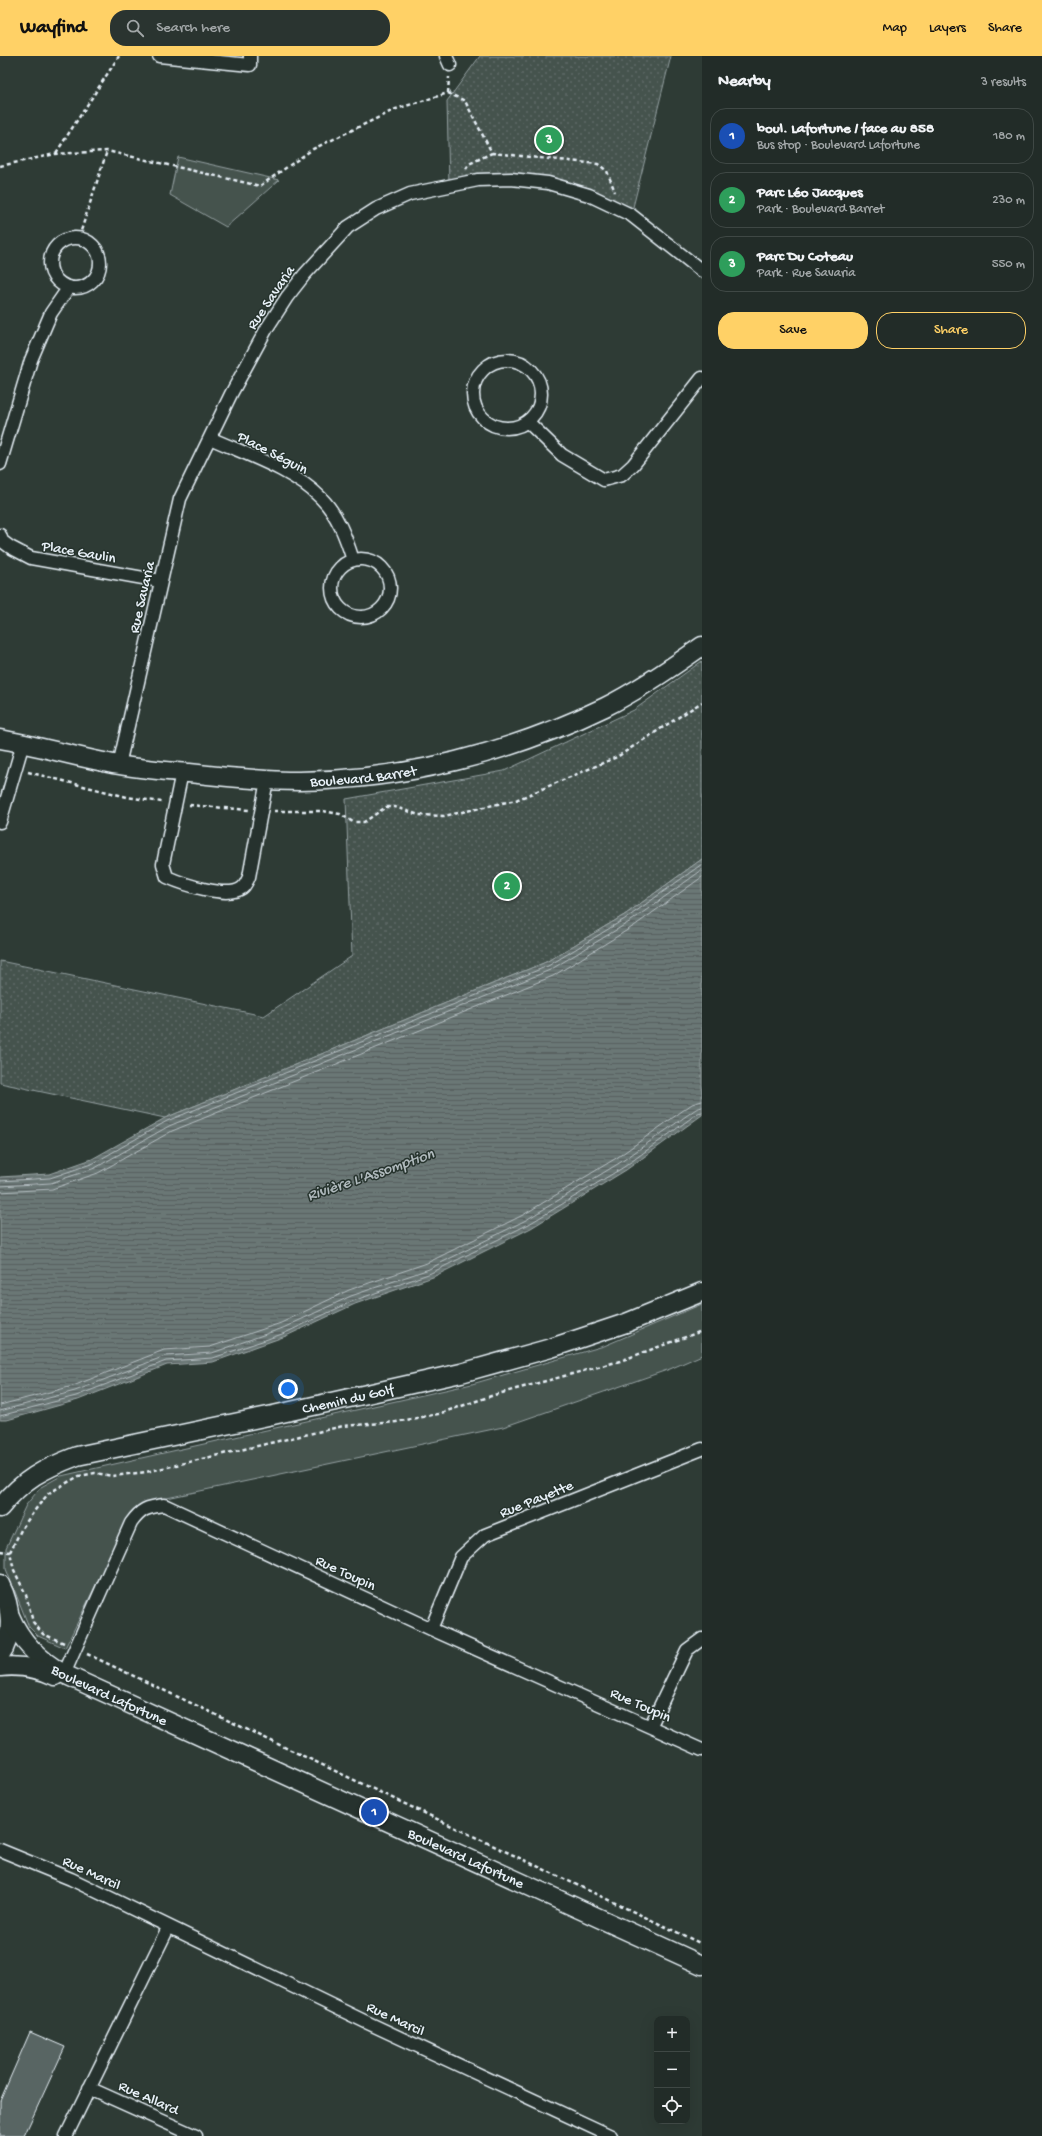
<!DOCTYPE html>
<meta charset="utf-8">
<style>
body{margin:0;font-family:"Gochi Hand",sans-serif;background:#2a3430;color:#f1f3f6}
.controls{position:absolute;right:12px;bottom:12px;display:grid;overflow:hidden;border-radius:8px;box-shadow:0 4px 16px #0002}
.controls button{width:36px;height:36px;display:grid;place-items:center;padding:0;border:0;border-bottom:1px solid #3f4845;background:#222c28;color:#f1f3f6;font:20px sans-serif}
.you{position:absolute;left:288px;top:1333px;width:14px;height:14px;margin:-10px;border:3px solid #fff;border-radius:50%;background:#1a73e8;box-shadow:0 0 0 6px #1a73e833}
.badge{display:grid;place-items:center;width:26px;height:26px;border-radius:50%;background:#ffd166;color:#fff;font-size:13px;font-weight:700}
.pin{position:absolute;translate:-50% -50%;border:2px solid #fff;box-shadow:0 1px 4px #0006}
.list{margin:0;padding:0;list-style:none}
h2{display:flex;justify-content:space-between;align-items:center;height:52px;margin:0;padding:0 16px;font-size:17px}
h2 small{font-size:13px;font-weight:400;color:#a2a7a8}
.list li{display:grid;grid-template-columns:26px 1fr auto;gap:12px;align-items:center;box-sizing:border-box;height:56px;margin:0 8px 8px;padding:0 8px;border:1px solid #3f4845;border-radius:16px}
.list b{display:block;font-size:15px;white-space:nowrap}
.list p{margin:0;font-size:13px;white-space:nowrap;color:#a2a7a8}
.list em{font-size:13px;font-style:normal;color:#a2a7a8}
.actions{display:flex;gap:8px;padding:12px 16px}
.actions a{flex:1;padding:9px 0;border:1px solid #ffd166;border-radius:16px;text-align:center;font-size:14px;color:#ffd166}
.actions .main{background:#ffd166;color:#111}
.icon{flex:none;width:22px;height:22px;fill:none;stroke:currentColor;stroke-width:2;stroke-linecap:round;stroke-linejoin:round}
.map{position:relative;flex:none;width:702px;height:2080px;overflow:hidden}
header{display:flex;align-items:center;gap:24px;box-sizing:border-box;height:56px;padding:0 20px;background:#ffd166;color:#111}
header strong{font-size:19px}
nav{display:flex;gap:22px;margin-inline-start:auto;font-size:14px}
.search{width:280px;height:36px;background:#2a3430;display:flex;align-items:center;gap:10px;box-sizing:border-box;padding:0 14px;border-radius:16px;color:#a2a7a8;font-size:15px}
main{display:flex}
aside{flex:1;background:#222c28}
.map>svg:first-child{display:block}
.grass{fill:#45524e;stroke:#96a2a3}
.park{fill:url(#park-dots);stroke:#96a2a3}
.water{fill:url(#water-rules);stroke:#9da8a9}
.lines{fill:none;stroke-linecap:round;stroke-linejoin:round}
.shore{stroke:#b6c0c4;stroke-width:1}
.building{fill:#596563;stroke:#e8f1f8}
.street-casing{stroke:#e8f1f8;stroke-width:15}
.secondary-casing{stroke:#e8f1f8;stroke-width:21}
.path{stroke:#e8f1f8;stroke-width:2.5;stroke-dasharray:4 3;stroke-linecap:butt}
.street{stroke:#26332d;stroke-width:12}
.secondary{stroke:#26332d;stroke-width:18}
.labels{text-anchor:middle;stroke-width:3;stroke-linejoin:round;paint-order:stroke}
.street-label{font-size:15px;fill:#e8f1f8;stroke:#26332d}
.water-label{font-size:16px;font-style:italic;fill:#b0babd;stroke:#26332d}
</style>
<header>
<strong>Wayfind</strong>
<div class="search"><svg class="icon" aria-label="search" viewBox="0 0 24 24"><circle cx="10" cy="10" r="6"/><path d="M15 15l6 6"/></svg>Search here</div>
<nav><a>Map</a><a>Layers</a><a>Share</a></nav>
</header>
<main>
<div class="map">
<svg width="702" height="2080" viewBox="0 0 702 2080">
<defs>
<pattern id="park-dots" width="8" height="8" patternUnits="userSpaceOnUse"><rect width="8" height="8" fill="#45524e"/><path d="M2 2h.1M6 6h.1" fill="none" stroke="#606b68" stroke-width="1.8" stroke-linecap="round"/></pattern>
<pattern id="water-rules" width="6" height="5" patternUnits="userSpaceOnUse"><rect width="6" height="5" fill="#6b7775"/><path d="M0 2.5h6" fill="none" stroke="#586060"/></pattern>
</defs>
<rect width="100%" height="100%" fill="#2e3b35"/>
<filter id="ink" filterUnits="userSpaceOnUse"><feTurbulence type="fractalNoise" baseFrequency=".025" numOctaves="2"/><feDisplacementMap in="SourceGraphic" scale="8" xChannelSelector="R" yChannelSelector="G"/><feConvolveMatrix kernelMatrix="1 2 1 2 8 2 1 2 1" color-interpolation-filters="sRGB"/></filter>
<g filter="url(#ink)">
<path class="grass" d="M178,101L279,124L226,171L170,139Z
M702,1248V1299L670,1313L503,1371L148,1446L130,1459L65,1592L38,1580L29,1571L6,1513V1492L26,1449L41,1431L61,1420L472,1328L604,1290Z"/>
<path class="park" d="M480,0H671L631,159L548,127L449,130L447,45Z
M702,605V803L626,858L546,906L165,1062L0,1027V905L264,960L352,900L346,743L504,715L634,654Z"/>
<path class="water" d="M702,803V1059L626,1114L531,1172L433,1221L355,1248L286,1280L213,1306L167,1309L78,1344L7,1364H0V1121L49,1118L92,1103L165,1062L546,906L626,858Z"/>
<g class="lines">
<path class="shore" d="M0,1125L50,1122L94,1107L167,1065L548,910L628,861L702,808
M0,1130L51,1127L95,1112L169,1070L550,914L631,865L702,814
M0,1136L52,1133L98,1117L172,1075L553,920L634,870L702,821
M0,1349L73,1330L164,1294L210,1291L281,1267L349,1234L427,1207L523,1159L618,1101L692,1048L702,1045
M0,1355L75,1335L165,1300L212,1297L283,1272L351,1240L429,1213L526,1164L621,1106L696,1053L702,1051
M0,1360L76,1340L166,1305L213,1302L285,1277L353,1245L431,1217L529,1168L624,1111L698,1057L702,1056"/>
</g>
<path class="building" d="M30,1976L65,1991L24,2080H0V2045Z"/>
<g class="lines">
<g class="street-casing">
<path id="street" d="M159,0L250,9V0
M446,0L450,9
M50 207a25 25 0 1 1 50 0a25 25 0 1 1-50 0Z
M473 338a34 34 0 1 1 68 0a34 34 0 1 1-68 0Z
M528,366L562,399L604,424L622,419L633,409L702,322
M210,382C245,398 294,414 321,442C338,459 346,482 353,504
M0,408L31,304L51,257L69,231
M0,479L2,485L10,491L31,502L160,525
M332 532a29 29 0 1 1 58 0a29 29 0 1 1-58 0Z
M119,709L180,443L231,338L267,272L287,241L305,218L348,171L376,153L410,138L478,124L511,123L548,127L589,139L631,159L702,215
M182,716L163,808L167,821C183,828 227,843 242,832C245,830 247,825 249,821L267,724
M0,766L23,687
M431,1573L461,1501L485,1479L702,1393
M64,1618L131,1467C141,1453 147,1451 164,1449L431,1573L702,1694
M651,1669L687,1594L702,1583
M0,1794L71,1823L366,1966L611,2080
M89,2032L196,2080
M66,2080L168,1872"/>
</g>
<g class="secondary-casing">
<g id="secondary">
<path id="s1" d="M0,683C40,690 79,702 119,709C142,713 166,715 189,717C225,721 262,725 299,725C405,724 510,697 605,651C639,634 671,612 702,590"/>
<path id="s2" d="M0,1452C23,1423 43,1413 77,1400L273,1359L461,1317L551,1292L626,1267L702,1236"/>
<path d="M0,1528C11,1550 15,1578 0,1599"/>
<path id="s3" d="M10,1560C21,1586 39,1604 64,1618L702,1909"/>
<path d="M0,1611C19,1609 38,1612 55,1620"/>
</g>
</g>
<path class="path" d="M448,37L449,21
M56,97L119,0
M0,110L55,98L107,95L260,130L313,93L396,53L448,37L465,45L492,97L598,108L607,115L615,136
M466,113L469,108L492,97
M79,181L107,95
M28,716L127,741L162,746
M189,749L249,754
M274,755H323L340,758L353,766H364L386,751H395L419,759L444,760L516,744L617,701L702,646
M0,1495L10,1496
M64,1587L43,1578L33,1566L26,1539L14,1514L10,1496L22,1472L38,1450L49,1437L79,1420L95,1417L112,1420L146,1416L343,1370L396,1366L438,1358L494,1339L620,1305L702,1275
M87,1598L702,1888"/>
<use href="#street" class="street"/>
<use href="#secondary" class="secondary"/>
</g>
</g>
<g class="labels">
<g class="street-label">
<text transform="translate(270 241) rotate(-56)" y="5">Rue Savaria</text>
<text transform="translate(273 396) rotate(27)" y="5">Place Séguin</text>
<text transform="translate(79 495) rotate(10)" y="5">Place Gaulin</text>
<text transform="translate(141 541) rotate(-77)" y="5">Rue Savaria</text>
<text dy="5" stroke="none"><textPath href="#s1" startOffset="367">Boulevard Barret</textPath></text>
<text dy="5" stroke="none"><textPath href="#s2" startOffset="371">Chemin du Golf</textPath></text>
<text transform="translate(536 1442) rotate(-22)" y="5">Rue Payette</text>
<text transform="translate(346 1516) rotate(25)" y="5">Rue Toupin</text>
<text dy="5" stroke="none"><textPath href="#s3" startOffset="131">Boulevard Lafortune</textPath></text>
<text transform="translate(641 1648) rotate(24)" y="5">Rue Toupin</text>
<text dy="5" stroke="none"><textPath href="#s3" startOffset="523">Boulevard Lafortune</textPath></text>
<text transform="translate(92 1816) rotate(25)" y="5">Rue Marcil</text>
<text transform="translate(396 1962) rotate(25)" y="5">Rue Marcil</text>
<text transform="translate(149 2041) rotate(24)" y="5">Rue Allard</text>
</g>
<g class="water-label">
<text transform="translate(370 1117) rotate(-19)" y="6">Rivière L'Assomption</text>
</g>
</g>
</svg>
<div class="controls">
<button>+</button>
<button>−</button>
<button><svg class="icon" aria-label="locate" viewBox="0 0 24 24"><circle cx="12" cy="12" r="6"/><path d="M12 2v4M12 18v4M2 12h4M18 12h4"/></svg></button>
</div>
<div class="you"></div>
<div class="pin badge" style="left:374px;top:1756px;background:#1a4fb4">1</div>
<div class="pin badge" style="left:507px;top:830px;background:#2e9e5b">2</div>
<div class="pin badge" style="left:549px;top:84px;background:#2e9e5b">3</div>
</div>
<aside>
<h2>Nearby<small>3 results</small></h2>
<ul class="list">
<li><span class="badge" style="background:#1a4fb4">1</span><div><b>boul. Lafortune / face au 858</b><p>Bus stop · Boulevard Lafortune</p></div><em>180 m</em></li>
<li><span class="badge" style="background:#2e9e5b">2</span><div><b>Parc Léo Jacques</b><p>Park · Boulevard Barret</p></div><em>230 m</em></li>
<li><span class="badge" style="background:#2e9e5b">3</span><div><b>Parc Du Coteau</b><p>Park · Rue Savaria</p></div><em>550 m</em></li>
</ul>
<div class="actions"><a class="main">Save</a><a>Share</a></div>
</aside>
</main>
